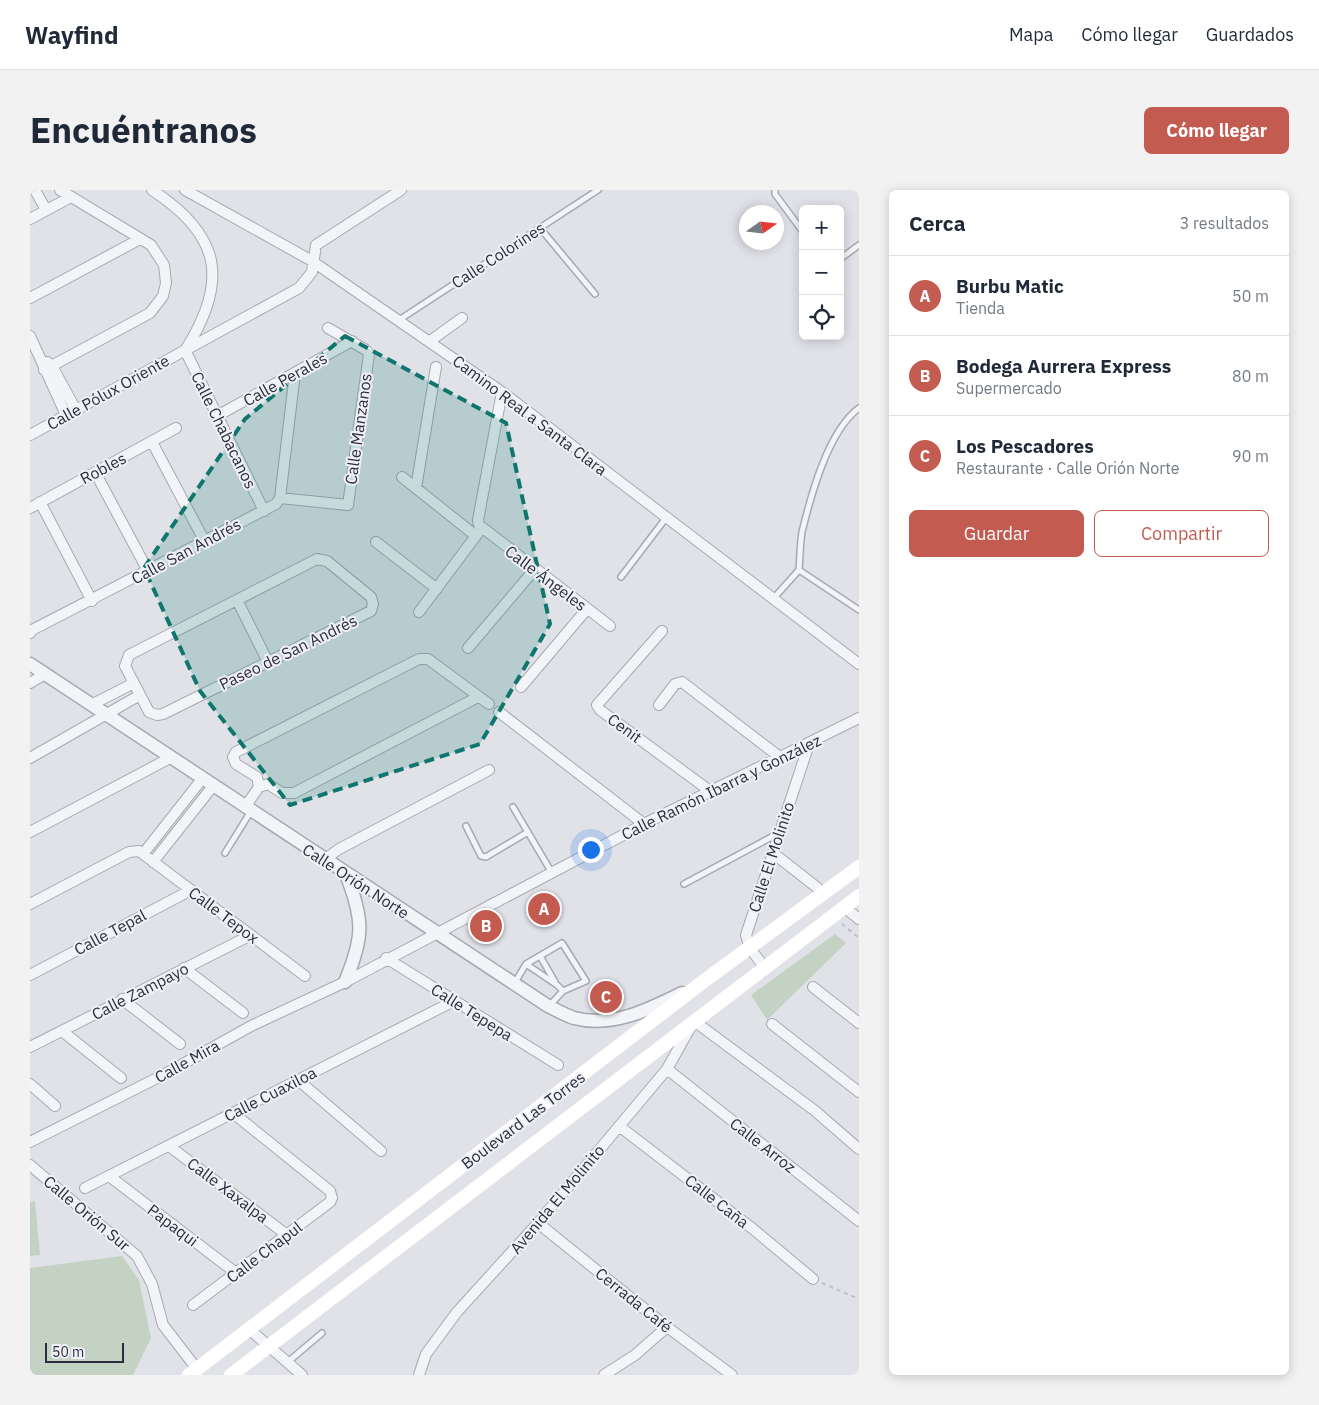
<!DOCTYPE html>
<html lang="es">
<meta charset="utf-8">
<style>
body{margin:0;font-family:"IBM Plex Sans",sans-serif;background:#f2f2f3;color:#1f2937}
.controls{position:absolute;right:15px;top:15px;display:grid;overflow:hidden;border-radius:8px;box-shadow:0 2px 12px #0003}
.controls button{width:45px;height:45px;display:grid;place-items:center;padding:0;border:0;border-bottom:1px solid #e0e1e3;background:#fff;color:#1f2937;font:25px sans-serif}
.compass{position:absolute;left:709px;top:15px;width:45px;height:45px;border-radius:50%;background:#fff;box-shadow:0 2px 12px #0003;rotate:76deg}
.scale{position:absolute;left:15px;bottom:12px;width:79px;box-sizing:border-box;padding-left:5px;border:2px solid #2b2d3f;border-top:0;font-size:14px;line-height:18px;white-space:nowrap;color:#2b2d3f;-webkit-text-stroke:4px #f0f1f6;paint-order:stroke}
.you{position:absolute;left:560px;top:659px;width:18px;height:18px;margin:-12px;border:4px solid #fff;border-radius:50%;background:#1a73e8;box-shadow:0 0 0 8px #1a73e833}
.badge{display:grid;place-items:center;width:32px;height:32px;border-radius:50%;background:#c35b51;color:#fff;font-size:16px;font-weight:700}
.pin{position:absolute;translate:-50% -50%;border:2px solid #fff;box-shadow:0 1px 5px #0006}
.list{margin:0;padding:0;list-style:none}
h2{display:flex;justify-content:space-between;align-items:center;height:65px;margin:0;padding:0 20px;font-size:21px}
h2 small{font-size:16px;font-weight:400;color:#747a83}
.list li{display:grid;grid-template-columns:32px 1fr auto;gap:15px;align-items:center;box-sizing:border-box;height:80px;padding:0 20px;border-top:1px solid #e0e1e3}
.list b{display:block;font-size:19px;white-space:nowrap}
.list p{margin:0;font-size:16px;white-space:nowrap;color:#747a83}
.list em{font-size:16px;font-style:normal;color:#747a83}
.actions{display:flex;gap:10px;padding:15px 20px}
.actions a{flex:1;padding:11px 0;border:1px solid #c35b51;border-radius:8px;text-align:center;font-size:18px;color:#c35b51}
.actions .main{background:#c35b51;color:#fff}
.icon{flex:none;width:28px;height:28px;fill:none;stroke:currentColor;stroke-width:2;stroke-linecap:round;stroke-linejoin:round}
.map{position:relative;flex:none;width:829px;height:1185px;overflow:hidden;border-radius:8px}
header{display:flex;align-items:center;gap:30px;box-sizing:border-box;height:70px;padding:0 25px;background:#fff;border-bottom:1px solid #e0e1e3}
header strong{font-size:24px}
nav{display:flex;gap:28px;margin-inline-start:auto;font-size:18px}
.intro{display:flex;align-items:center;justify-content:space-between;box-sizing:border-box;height:120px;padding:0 30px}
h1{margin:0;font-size:35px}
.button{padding:12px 22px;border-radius:8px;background:#c35b51;color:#fff;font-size:18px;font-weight:700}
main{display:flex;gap:30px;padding:0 30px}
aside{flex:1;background:#fff;border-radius:8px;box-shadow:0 2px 12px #0003}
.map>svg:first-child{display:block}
.green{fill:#c3d2c3}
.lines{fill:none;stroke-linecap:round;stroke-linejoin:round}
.service-casing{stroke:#a7a8b2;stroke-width:8}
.minor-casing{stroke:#a7a8b2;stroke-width:12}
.tertiary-casing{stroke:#a7a8b2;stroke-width:15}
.path{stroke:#bfc0c7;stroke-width:2;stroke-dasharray:4 4;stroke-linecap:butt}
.service{stroke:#f3f4f7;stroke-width:5}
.minor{stroke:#f3f4f7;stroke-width:10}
.tertiary{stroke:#f3f4f7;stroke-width:12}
.secondary{stroke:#fff;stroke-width:14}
.marked{fill:#0f766e;fill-opacity:0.2;stroke:#0f766e;stroke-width:4;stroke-dasharray:10 6;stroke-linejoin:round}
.labels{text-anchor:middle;stroke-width:4;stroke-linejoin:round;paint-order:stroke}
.street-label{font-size:16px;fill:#2b2d3f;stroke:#f0f1f6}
</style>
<header>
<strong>Wayfind</strong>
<nav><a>Mapa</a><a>Cómo llegar</a><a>Guardados</a></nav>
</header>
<div class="intro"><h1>Encuéntranos</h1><a class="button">Cómo llegar</a></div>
<main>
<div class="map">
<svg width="829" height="1185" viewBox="0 0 829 1185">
<rect width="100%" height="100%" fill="#e1e2e8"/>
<path class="green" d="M805,744L816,753L737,830L721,805Z
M5,1011L10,1065L0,1066V1012Z
M92,1066L109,1090L121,1148L103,1185H0V1078Z"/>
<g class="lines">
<g class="service-casing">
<path id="service" d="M745,0V4L773,42
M510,38L565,104
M810,69L829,55
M369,130L568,0
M769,380C770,368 770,354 772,342C781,305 798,241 829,218
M591,387L636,328
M743,409L769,380L829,420
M483,617L522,683
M436,636L451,666L456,667L498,642
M195,663L221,621
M654,694L749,643
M510,766L525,792
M496,774L527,795L533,801
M484,794L496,774L532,753L556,791L533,801L519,816
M259,1171L292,1143"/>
</g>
<g class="minor-casing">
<path id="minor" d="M5,0L16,20
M122,0C191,45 199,90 156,159
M155,0L282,71L472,202L829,474
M0,29L41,7
M0,108L110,49
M0,146L36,225
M400,151L432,128
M155,160L234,321
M17,172L22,176L46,220
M14,180L120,123L133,106L136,93L134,75L121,55L30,0
M472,202L448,330L449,335L580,436
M187,226L322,151
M0,245L269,98L282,82L286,55L371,0
M122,252L175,352
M65,282L118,381
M372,287L446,346
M386,298L406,177
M250,308L318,315L339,164L336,160L298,138
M10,312L62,411
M0,318L146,238
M346,352L407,399
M287,369L297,371L341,407L343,414L341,421L133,524L127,525L119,522L95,476L99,465Z
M207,410L238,472
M389,422L451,339
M632,441L567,515L570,520L680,601
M0,443L2,440L246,314L250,308L265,183
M438,458L505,379
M0,493L15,484
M491,497L557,419
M61,515L104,493
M629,515L645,494L652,492L751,568
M469,522L614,634
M0,568L110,505
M229,597L227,587L206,574L203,567L206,562L389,469H398L459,514
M215,617L229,597L238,594L252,603H264L448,507
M0,642L140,568
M743,663L794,703
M113,664L172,589
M294,670L309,659L459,580
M123,672L183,596
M0,714L99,662L109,661L275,786
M814,717L829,729
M356,768L528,875
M734,777L720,758L716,745L779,554
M154,778L213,823
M0,785L161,700
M783,797L829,833
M92,809L150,854
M742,834L829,902
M32,841L91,888
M0,857L221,745
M637,879L829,1031
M268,890L351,961
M0,894L25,916
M589,936L723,1039L783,1089
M0,952L135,884L221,836L315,792L614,634L829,528
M139,956L257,1045
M0,975L107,1066L122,1094L133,1135L167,1179
M79,986L206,1083
M55,998L424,811
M508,1033L637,1137L702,1185
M163,1115L300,1012L302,1008L300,1001L203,923
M219,1139L272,1185
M389,1185L396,1164L427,1122L508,1033L637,879L664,831L784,920L829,959
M574,1185L605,1165L637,1137"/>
</g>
<g class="tertiary-casing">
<path id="tertiary" d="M0,474L518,816C526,820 535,825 544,828C582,838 618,820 652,803
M315,792C334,747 334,730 316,684"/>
</g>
<path class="path" d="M812,734L829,748
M792,1093L829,1109"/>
<use href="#service" class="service"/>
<use href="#minor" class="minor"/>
<use href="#tertiary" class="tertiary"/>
<path class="secondary" d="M159,1185L670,794L829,677
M201,1185L829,706"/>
</g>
<path class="marked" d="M315,146L476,233L520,434L450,554L260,615L170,501L114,378L215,229Z"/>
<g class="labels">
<g class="street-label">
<text transform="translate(468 65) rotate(-33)" y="6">Calle Colorines</text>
<text transform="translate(255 189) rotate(-29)" y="6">Calle Perales</text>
<text transform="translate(78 202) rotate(-29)" y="6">Calle Pólux Oriente</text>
<text transform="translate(500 225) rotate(37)" y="6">Camino Real a Santa Clara</text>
<text transform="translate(328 239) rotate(-82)" y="6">Calle Manzanos</text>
<text transform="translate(194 240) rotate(64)" y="6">Calle Chabacanos</text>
<text transform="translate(73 278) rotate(-28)" y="6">Robles</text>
<text transform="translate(156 361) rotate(-28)" y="6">Calle San Andrés</text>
<text transform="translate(516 388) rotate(37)" y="6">Calle Ángeles</text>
<text transform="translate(258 462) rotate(-26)" y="6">Paseo de San Andrés</text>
<text transform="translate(595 538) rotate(36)" y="6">Cenit</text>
<text transform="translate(691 597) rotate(-26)" y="6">Calle Ramón Ibarra y González</text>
<text transform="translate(741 667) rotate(-72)" y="6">Calle El Molinito</text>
<text transform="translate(326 691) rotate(33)" y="6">Calle Orión Norte</text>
<text transform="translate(194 725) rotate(37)" y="6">Calle Tepox</text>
<text transform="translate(80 742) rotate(-28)" y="6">Calle Tepal</text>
<text transform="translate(110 801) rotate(-27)" y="6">Calle Zampayo</text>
<text transform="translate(442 822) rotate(32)" y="6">Calle Tepepa</text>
<text transform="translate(157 871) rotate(-29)" y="6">Calle Mira</text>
<text transform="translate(240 904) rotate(-27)" y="6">Calle Cuaxiloa</text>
<text transform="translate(493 930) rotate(-37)" y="6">Boulevard Las Torres</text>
<text transform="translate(733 955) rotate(38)" y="6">Calle Arroz</text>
<text transform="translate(198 1000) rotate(37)" y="6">Calle Xaxalpa</text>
<text transform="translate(527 1009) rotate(-50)" y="6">Avenida El Molinito</text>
<text transform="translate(687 1011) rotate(38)" y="6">Calle Caña</text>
<text transform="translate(57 1023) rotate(40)" y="6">Calle Orión Sur</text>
<text transform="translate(143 1035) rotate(37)" y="6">Papaqui</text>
<text transform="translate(234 1062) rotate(-37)" y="6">Calle Chapul</text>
<text transform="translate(604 1110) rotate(39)" y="6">Cerrada Café</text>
</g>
</g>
</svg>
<div class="controls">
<button>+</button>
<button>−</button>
<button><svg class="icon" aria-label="locate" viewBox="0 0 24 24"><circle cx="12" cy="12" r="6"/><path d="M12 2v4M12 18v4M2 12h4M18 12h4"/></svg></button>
</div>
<svg class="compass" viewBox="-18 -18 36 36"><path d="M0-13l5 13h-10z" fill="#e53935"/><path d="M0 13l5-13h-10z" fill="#747a83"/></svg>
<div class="scale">50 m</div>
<div class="you"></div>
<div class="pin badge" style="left:514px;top:719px">A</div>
<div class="pin badge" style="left:456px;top:736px">B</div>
<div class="pin badge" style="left:576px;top:807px">C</div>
</div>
<aside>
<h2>Cerca<small>3 resultados</small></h2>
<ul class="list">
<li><span class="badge">A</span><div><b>Burbu Matic</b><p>Tienda</p></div><em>50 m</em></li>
<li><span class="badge">B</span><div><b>Bodega Aurrera Express</b><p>Supermercado</p></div><em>80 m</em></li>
<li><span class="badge">C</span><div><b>Los Pescadores</b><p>Restaurante · Calle Orión Norte</p></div><em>90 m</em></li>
</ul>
<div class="actions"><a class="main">Guardar</a><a>Compartir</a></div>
</aside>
</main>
